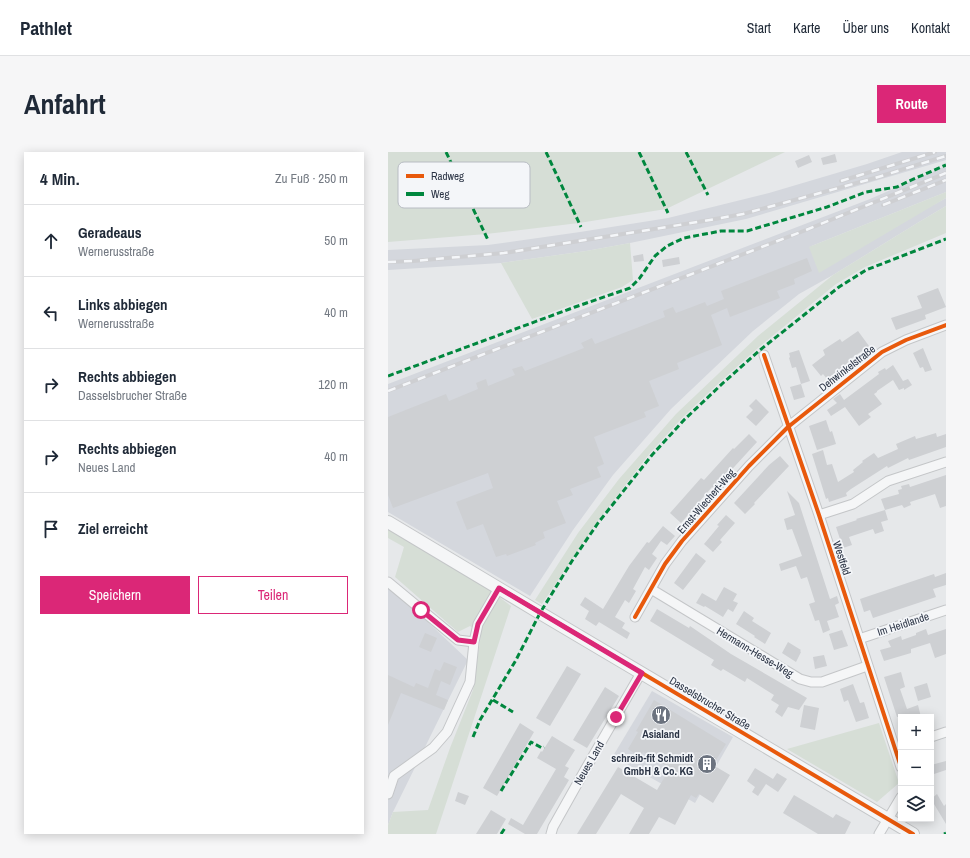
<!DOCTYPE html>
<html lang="de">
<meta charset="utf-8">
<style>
body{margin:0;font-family:"Archivo Narrow",sans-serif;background:#f6f6f7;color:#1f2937}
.controls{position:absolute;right:12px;bottom:12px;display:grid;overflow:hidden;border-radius:0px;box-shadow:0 2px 10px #0003}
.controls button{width:36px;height:36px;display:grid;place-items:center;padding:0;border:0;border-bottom:1px solid #e0e1e3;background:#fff;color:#1f2937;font:20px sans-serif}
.stop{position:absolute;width:12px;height:12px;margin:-9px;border:3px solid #db2777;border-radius:50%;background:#fff}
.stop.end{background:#db2777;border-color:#fff;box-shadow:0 1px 4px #0008}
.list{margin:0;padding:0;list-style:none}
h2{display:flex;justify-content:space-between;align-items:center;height:52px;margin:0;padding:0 16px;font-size:17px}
h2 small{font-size:13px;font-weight:400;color:#747a83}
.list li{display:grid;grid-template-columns:26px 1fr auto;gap:12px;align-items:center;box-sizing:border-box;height:72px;padding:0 16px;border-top:1px solid #e0e1e3}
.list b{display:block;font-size:15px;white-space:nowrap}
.list p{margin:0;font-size:13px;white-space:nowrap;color:#747a83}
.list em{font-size:13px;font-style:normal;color:#747a83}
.actions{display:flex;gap:8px;padding:12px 16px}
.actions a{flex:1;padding:9px 0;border:1px solid #db2777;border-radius:0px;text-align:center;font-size:14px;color:#db2777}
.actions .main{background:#db2777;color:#fff}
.icon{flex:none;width:22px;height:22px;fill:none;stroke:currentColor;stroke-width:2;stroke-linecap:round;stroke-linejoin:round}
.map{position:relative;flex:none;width:558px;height:682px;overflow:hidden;border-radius:0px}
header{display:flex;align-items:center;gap:24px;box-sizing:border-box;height:56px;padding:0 20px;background:#fff;border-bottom:1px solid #e0e1e3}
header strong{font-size:19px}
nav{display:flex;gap:22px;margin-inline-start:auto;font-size:14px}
.intro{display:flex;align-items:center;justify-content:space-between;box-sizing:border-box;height:96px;padding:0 24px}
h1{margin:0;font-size:28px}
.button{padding:10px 18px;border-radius:0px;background:#db2777;color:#fff;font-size:14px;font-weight:700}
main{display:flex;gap:24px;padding:0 24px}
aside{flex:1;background:#fff;border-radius:0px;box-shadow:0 2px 10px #0003}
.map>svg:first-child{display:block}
.built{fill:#d4d7dd}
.green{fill:#d6ded6}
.building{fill:#ced0d3}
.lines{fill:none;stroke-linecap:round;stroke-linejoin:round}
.minor-casing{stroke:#c4c6c8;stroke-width:11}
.tertiary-casing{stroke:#c4c6c8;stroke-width:14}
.minor{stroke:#f5f6f7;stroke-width:9}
.tertiary{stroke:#f5f6f7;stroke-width:12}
.rail-casing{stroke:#cecfd2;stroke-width:4}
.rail{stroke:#f4f6f9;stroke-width:2.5;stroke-dasharray:8;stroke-linecap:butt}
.quiet{stroke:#00873e;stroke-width:3;stroke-dasharray:6 3;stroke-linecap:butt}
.cycleway-casing{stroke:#f4f6f9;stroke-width:6}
.cycleway{stroke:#e8590c;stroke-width:4}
.route{stroke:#db2777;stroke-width:5}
.labels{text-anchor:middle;stroke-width:3.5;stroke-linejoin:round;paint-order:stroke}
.street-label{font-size:11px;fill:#2b3445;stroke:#f4f6f9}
.poi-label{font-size:11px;font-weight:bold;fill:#2b3445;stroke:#f4f6f9}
.key{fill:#f4f6f9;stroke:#b8bcc3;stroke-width:1}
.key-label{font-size:11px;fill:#2b3445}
</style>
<header>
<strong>Pathlet</strong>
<nav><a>Start</a><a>Karte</a><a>Über uns</a><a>Kontakt</a></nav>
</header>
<div class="intro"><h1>Anfahrt</h1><a class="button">Route</a></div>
<main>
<aside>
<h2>4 Min.<small>Zu Fuß · 250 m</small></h2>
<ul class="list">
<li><svg class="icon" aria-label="ahead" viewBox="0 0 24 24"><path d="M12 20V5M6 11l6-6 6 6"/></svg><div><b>Geradeaus</b><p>Wernerusstraße</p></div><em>50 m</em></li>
<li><svg class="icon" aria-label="left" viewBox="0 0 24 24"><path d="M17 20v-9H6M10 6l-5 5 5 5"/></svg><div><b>Links abbiegen</b><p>Wernerusstraße</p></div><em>40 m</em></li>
<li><svg class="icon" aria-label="right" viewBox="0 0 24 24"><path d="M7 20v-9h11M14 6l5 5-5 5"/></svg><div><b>Rechts abbiegen</b><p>Dasselsbrucher Straße</p></div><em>120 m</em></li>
<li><svg class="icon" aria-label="right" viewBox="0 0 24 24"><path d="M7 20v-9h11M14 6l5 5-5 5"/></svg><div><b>Rechts abbiegen</b><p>Neues Land</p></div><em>40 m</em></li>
<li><svg class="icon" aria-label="arrive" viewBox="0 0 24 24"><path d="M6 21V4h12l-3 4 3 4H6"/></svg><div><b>Ziel erreicht</b></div></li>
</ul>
<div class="actions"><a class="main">Speichern</a><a>Teilen</a></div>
</aside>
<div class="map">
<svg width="558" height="682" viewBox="0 0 558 682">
<rect width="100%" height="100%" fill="#e6e8ea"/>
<path class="built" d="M514,0H558V8L358,67L242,91L198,99L113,111L0,118V98L100,93L192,80L280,66L381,41L479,12Z
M558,14V40L421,95L527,63L558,46V54L531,70L445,123L411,142L365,179L283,257L225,323L185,378L142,444L0,360V232L482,47Z
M0,436L7,439L80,508L5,660L0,673Z
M264,539L345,585L307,651L225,604Z"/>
<path class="green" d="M0,0H397L278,57L191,71L98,82L0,90Z
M558,40V46L431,121L421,95Z
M558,54V81L477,115L448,132L371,195L333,229L294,266L262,301L209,370L154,452L147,448L190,381L231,327L288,262L370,184L445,123L531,70Z
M242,91L245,128L234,135L144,167L113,111L198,99Z
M0,376L102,438L123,454L48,682H0V673L5,660L40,658L62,596L85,538L93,482L82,474L70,480L7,425L16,395L0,386Z
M491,571L511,631L489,650L399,597Z"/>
<path class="building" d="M447,2L449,10L435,13L433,6Z
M421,3L424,10L410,16L407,9Z
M255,102L256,109L246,110L245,104Z
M291,105L292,112L275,115L274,108Z
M419,106L424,119L406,127L407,132L389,139L392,146L342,165L339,156L323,163L334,193L289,211L291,217L261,229L271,254L256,260L258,265L206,285L216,312L209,315L213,325L182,337L185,343L169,349L178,371L155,380L157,386L147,391L148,393L119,404L118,402L108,405L95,372L79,378L68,350L105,336L100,321L5,356L0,343V265L58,242L61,249L90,237L88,231L98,227L100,234L127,223L124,217L134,214L137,219L196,196L193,191L204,186L207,192L277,165L275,159L285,155L288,161L317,150L319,154L336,147L333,139Z
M550,136L558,155L537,163L538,167L508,178L503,166L534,156L529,144Z
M470,179L481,194L461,208L462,209L439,227L435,222L433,224L424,213L437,203L435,198L452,187L454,190Z
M535,196L544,218L537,220L535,215L532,216L525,201Z
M411,198L422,229L413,232L408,215L404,216L401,206L402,205L401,201Z
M505,213L515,229L520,227L524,233L516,238V236L511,238L505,228L489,239V240L486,242L494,252L480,262L483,265L471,274L457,255L443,264L439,258L449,251L445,247L452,242L456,248L491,222L490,220L497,216L498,218Z
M413,232L417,245L406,248L402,235Z
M368,247L381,260L368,274L358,265L365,258L361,254Z
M438,268L442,280L444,279L448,292L429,298L421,274Z
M548,281L549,285L558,282V295L521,308L520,306L500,316L499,314L463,337L458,341L459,344L441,350L440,346L438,347L424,302L435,298L439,313L444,312L450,330L466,320L465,318L475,310L474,309L486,301L490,306L510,297L508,292L527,284L528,287Z
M361,282L369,290L326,337L324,335L293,371L282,361L313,326L316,328L345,296L346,297Z
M392,304L401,314L366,351L367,352L357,362L346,351L381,313Z
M558,323V354L552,356L547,342L522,350L523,353L516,356L514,353L497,358L493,347L511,342L510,338L514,337L513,334L521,332L522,335Z
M399,339L411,351L442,447L449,444L451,451L447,453L451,465L439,469L442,478L435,481L431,468L427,469L421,452L427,450L419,425L413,427L408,414L393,419L391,412L414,404L404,377L399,378L396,367L407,363Z
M497,358L500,368L493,370L496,379L487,382L485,377L461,385L464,393L455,396L448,375L469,368L468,367Z
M338,363L347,371L332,388L334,390L325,400L316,392L331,374L329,373Z
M275,374L287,384L279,393L273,389L264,402L269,406L261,418L257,415L245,437L248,439L241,451L237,448L227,465L237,471L234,476L242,481L239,487L211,470L208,474L197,467L201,459L192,453L197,445L215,457L241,414L259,390L261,391Z
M308,401L318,409L295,438L286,431Z
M558,421V433L545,437L548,445L485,466L482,458L476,460L472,447L546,422L547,425Z
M336,435L349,442L345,449L350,451L345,460L340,457L335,465L317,454L316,455L308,451L314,441L328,449Z
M269,457L301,476L302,474L343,502L419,546L411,558L400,555L394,565L387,560L391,553L383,548L386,543L359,526L357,530L335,517L333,519L323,513L326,508L262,469Z
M356,459L366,466L364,469L383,481L377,492L366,485L367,484L348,472Z
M538,477L540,483L558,477V502L547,506L542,491L523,497V501L496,509L492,498L503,495L500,489L513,484L514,488L528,483V481Z
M454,478L460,494L446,498L441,482Z
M37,481L49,486L43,500L31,495Z
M400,490L413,498L412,499L413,500L408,510L394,501Z
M436,503L439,514L427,517L425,505Z
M56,510L69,515L62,533L53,529L48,543L60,548L56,558L13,541L0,573V523L26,535L28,531L40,536L47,517L52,519Z
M179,514L193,522L162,574L148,566Z
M513,520L517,535L512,537L519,557L530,553L533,565H509L496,525Z
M539,531L543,545L530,549L526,535Z
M465,532L472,551L476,550L481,566L468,570L460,548L456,550L452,537Z
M217,535L231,544L199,596L185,588Z
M266,548L338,592L325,613L342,623L325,651L311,642L308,646L303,643L287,673L271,665L261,682H241L256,656L233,642L208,682H189L230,615L269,638L282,616L255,600L252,605L240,597L250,580L248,579Z
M416,553L431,556L427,578L412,575Z
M132,571L146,580L109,644L95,636Z
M164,584L187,598L177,614L181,616L176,625L181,628L149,682H137L120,672L123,666L135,673L168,617L149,606L153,599L154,600Z
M558,609V618L543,623V613Z
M367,616L385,627L389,621L399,627L390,640L378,632L370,644L364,640L367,635L359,629Z
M70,640L81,644L77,653L67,649Z
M549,642L556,654L558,652V672L543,647Z
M406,643L445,666L448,662L463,670L457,682H430L395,661Z
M103,658L118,667L109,682H88Z"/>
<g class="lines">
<g class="minor-casing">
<path id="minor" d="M376,203L431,363L513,615
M431,363L465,352L500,329L558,310
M0,430L70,488L86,490
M263,437L412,527L423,530H434L479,514
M247,465L277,412L294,389L361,314L400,275L494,200L518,188L558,173
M471,487L558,458
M543,585L558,580
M0,642L6,624L45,596L59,580L82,530L86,490L90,472L111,436
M163,682L165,675L197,618L253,521
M491,682L513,645"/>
</g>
<g class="tertiary-casing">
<path id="tertiary" d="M0,370L152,461L525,682"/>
</g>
<use href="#minor" class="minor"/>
<use href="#tertiary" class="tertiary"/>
<g class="rail-casing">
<path id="rail" d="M453,29L547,0
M495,53L558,28
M0,110L25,109L116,101L316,69L355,62L487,26L558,4
M0,239L418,78L558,21"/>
</g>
<use href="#rail" class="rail"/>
<path class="quiet" d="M58,0L100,88
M158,0L193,75
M251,0L280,61
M298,0L320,43
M0,224L187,155L242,136L251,127L267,104L279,94L296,86L333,79H359L439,55L478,40L509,35L521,29L558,13
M105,548L125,560
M85,585L92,568L128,508L152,461L184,409L210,371L264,303L296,268L335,231L372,198L451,135L478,118L558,87
M113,639L143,590L154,596L156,595
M113,682L117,676
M556,682L558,681"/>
<g class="cycleway-casing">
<path id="cycleway" d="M376,203L431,363L513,615
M111,436L525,682
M247,465L277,412L294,389L361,314L400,275L494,200L518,188L558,173"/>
</g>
<use href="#cycleway" class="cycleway"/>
</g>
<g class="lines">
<path class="route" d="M33,458L70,488L86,490L90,472L111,436L254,521L228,565"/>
</g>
<defs>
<g id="restaurant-disc" transform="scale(1)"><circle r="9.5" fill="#6c737f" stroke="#f4f6f9"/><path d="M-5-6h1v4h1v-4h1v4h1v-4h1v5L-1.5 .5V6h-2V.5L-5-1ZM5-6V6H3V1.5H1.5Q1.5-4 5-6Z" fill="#fff"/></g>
<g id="building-disc" transform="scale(1)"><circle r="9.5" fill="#6c737f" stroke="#f4f6f9"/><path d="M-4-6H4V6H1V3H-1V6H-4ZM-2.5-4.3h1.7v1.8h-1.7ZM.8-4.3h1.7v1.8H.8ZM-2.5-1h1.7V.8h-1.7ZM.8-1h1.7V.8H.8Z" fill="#fff"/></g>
</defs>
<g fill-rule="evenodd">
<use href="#restaurant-disc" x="273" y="563"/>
<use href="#building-disc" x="319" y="612"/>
</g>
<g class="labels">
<g class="street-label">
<text transform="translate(459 216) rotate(-38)" y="4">Dehwinkelstraße</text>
<text transform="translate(318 349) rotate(-49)" y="4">Ernst-Wiechert-Weg</text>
<text transform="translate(454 406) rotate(72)" y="4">Westfeld</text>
<text transform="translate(515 472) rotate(-18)" y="4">Im Heidlande</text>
<text transform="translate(367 500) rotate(31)" y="4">Hermann-Hesse-Weg</text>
<text transform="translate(322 551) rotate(31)" y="4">Dasselsbrucher Straße</text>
<text transform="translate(201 611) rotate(-60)" y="4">Neues Land</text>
</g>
<g class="poi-label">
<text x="273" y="586">Asialand</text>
<text x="305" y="610" text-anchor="end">schreib-fit Schmidt<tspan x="305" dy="13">GmbH &amp; Co. KG</tspan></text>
</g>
</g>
<rect x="10" y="10" width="132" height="46" rx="6" class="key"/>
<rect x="18" y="22" width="18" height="4" fill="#e8590c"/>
<rect x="18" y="40" width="18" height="4" fill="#00873e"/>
<g class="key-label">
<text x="43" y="28">Radweg</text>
<text x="43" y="46">Weg</text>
</g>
</svg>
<div class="controls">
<button>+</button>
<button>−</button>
<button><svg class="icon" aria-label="layers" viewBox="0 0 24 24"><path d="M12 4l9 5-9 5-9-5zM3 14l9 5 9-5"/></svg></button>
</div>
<div class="stop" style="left:33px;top:458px"></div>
<div class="stop end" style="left:228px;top:565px"></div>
</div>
</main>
